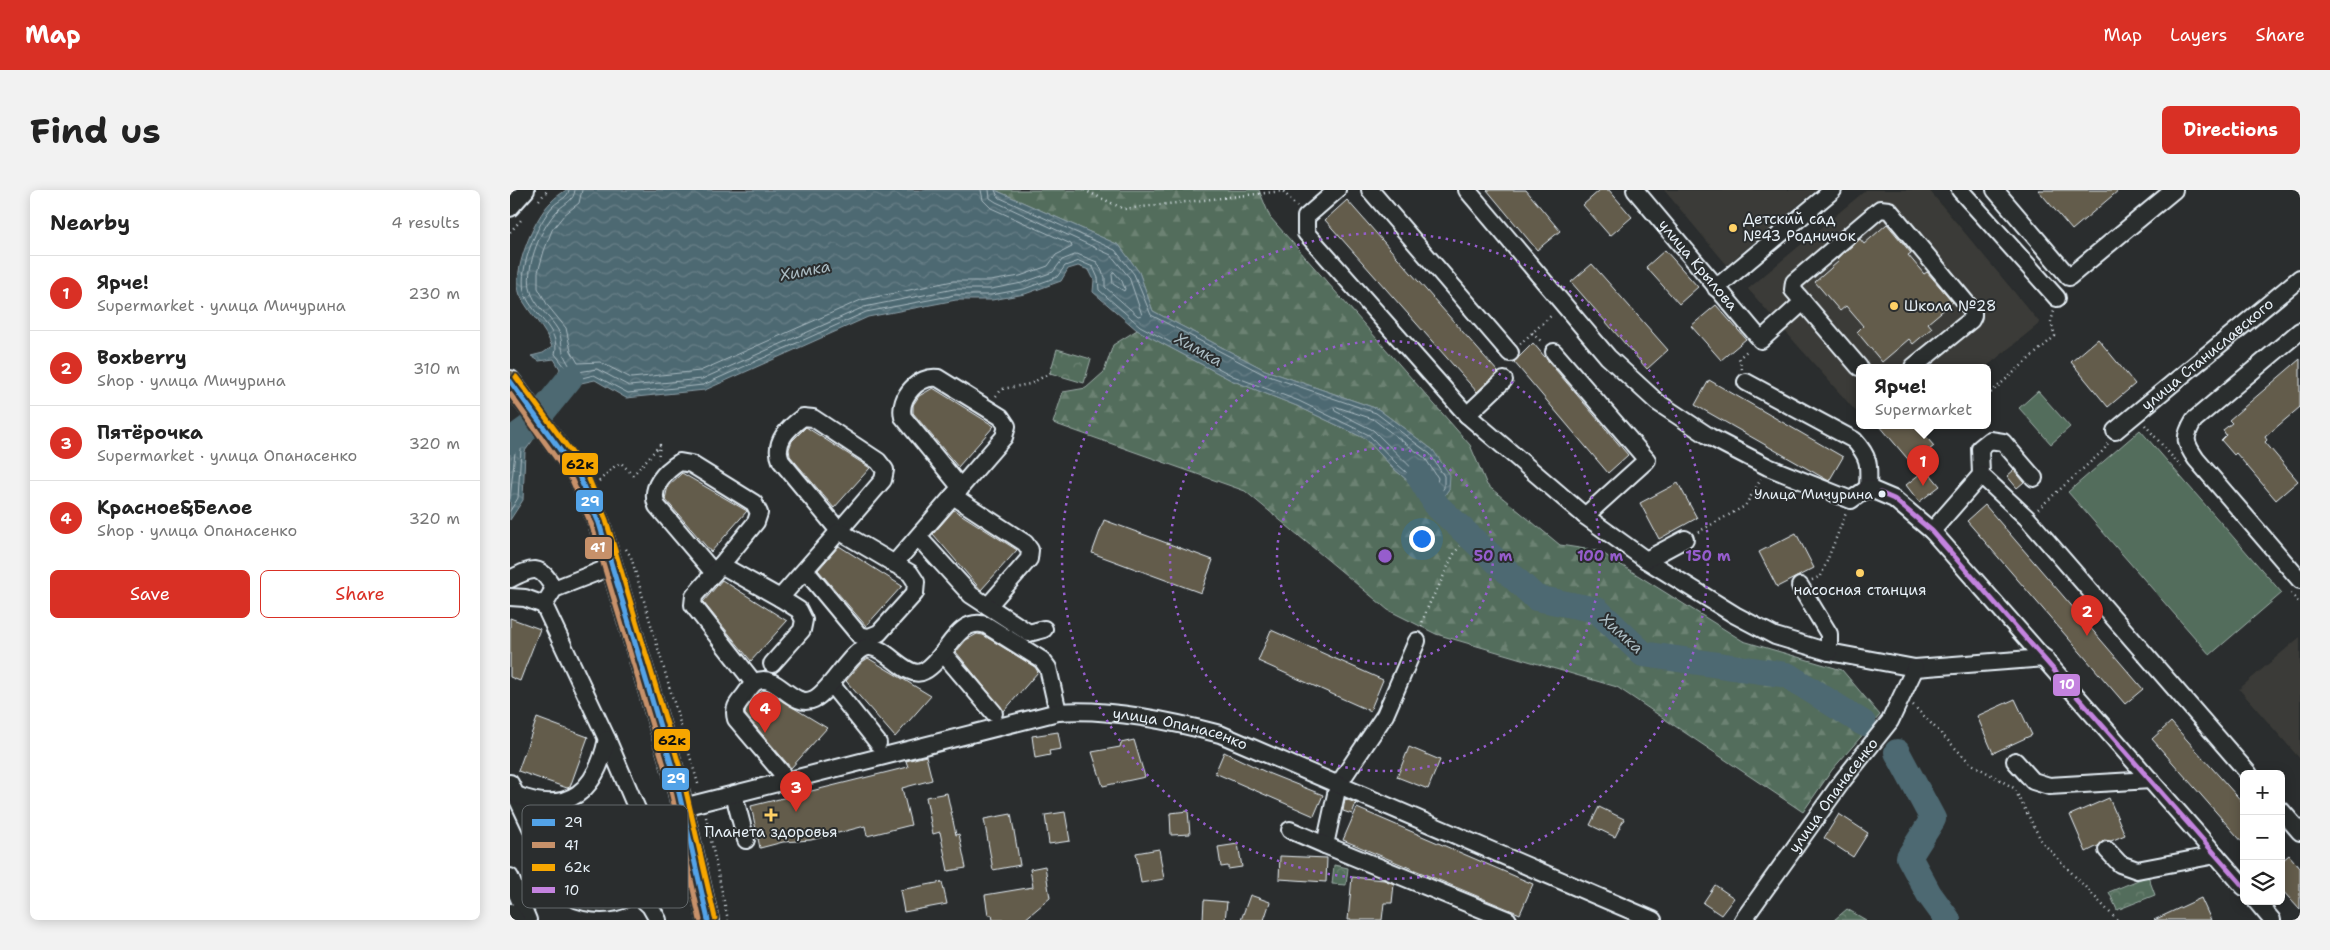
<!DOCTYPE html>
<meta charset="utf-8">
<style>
body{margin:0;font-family:"Shantell Sans",sans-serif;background:#f2f2f2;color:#222}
.controls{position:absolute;right:15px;bottom:15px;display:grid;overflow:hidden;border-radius:8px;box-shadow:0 2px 12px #0003}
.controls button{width:45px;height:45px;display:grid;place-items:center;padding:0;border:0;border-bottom:1px solid #e0e0e0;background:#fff;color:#222;font:25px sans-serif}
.you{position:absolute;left:911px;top:348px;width:18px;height:18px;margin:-12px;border:4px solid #fff;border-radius:50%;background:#1a73e8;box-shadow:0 0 0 8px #1a73e833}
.badge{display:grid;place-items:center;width:32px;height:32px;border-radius:50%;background:#d93025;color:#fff;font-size:16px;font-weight:700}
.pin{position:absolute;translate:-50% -41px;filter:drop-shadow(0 1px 2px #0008)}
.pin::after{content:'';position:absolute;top:26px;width:18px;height:15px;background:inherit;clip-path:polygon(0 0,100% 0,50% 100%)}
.popup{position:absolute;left:1346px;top:174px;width:135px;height:65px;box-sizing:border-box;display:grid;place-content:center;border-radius:8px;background:#fff;filter:drop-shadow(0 1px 4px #0005);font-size:16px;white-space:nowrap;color:#767676}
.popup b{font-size:19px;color:#222}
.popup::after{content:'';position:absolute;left:50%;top:100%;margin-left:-10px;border:10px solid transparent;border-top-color:#fff}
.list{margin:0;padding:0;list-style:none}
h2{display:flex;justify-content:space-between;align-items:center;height:65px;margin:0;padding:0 20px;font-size:21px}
h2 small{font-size:16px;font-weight:400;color:#767676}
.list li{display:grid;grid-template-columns:32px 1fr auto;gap:15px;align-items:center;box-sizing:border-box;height:75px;padding:0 20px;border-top:1px solid #e0e0e0}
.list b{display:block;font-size:19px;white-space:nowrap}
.list p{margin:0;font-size:16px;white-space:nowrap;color:#767676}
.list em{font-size:16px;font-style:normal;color:#767676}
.actions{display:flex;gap:10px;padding:15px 20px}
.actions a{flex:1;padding:11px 0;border:1px solid #d93025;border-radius:8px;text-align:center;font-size:18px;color:#d93025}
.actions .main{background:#d93025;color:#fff}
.icon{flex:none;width:28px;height:28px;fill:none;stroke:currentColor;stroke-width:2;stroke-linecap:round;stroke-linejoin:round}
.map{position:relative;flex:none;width:1790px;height:730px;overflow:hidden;border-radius:8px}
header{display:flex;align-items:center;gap:30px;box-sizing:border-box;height:70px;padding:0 25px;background:#d93025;color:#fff}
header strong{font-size:24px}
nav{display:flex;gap:28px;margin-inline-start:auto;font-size:18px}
.intro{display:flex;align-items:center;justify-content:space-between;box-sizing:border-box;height:120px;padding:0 30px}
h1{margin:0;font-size:35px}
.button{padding:12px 22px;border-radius:8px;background:#d93025;color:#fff;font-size:18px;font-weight:700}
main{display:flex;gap:30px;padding:0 30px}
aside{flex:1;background:#fff;border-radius:8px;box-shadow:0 2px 12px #0003}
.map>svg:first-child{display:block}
.built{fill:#3b3b37}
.forest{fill:url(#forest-firs);stroke:#9eafaa}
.park{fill:url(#park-crowns);stroke:#9eafaa}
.garden{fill:#536d5b;stroke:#9eafaa}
.water{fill:url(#water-waves);stroke:#8c9fa8}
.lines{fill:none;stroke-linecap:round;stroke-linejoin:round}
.shore{stroke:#aabbc2;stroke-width:1}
.river{stroke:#4e6972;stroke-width:26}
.building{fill:#635c4c;stroke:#e8f1f8}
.minor-casing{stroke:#e8f1f8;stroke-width:20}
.major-casing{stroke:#e8f1f8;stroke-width:24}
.path{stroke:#e8f1f8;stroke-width:2.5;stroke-dasharray:1 4;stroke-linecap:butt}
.minor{stroke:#2a2d2e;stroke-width:16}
.major{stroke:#756b52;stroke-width:20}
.bus-1-casing{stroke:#2a2d2e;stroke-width:9}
.bus-2-casing{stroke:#2a2d2e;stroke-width:9}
.bus-3-casing{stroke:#2a2d2e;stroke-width:9}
.bus-4-casing{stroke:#2a2d2e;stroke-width:9}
.bus-1{stroke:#53a3e8;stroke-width:5}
.bus-2{stroke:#c7916a;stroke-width:5}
.bus-3{stroke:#f7a600;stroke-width:5}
.bus-4{stroke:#c483df;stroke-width:5}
.ring{fill:none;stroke:#965dcd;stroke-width:2.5;stroke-dasharray:2.5 5}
.poi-dot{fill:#ffd166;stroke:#2a2d2e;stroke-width:2}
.bus-dot{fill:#e8f1f8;stroke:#2a2d2e;stroke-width:2}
.labels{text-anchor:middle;stroke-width:4;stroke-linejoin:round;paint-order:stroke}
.bus-label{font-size:14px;fill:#e8f1f8;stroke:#2a2d2e;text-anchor:end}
.poi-label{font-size:15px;fill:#e8f1f8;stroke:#2a2d2e;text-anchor:start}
.street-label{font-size:15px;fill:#e8f1f8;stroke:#2a2d2e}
.water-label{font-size:16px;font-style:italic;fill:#aabbc2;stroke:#2a2d2e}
.key{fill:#2a2d2e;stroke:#63686b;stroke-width:1}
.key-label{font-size:14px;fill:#e8f1f8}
.centre{fill:#965dcd;stroke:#2a2d2e;stroke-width:2.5}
.ring-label{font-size:15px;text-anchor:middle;font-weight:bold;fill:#965dcd;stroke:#2a2d2e;stroke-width:4;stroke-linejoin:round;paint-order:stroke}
.line-badge{stroke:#2a2d2e;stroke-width:2}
.badge-label{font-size:14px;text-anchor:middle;font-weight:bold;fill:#fff}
.pale-badge-label{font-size:14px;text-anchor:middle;font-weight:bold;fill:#111}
</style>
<header>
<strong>Map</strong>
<nav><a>Map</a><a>Layers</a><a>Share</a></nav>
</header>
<div class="intro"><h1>Find us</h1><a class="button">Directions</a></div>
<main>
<aside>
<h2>Nearby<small>4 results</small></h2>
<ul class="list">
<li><span class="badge">1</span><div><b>Ярче!</b><p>Supermarket · улица Мичурина</p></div><em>230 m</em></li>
<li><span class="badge">2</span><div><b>Boxberry</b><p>Shop · улица Мичурина</p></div><em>310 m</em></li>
<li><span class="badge">3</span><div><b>Пятёрочка</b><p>Supermarket · улица Опанасенко</p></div><em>320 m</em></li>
<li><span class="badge">4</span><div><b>Красное&amp;Белое</b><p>Shop · улица Опанасенко</p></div><em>320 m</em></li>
</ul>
<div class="actions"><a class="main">Save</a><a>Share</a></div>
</aside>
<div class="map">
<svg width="1790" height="730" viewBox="0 0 1790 730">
<defs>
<pattern id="forest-firs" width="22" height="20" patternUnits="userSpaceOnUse" patternTransform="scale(1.25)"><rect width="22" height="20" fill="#536d5b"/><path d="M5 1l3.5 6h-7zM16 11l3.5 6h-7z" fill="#6c8273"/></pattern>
<pattern id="park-crowns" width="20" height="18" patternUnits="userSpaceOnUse" patternTransform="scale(1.25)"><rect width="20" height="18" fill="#536d5b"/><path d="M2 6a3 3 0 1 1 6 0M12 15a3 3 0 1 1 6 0" fill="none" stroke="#6c8273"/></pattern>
<pattern id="water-waves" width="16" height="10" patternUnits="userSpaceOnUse" patternTransform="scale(1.25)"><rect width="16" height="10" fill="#4e6972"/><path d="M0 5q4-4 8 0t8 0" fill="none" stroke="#687f87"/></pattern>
</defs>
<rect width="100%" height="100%" fill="#2a2d2e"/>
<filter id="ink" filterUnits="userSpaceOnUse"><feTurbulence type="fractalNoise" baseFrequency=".02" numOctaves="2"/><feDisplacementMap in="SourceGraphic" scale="10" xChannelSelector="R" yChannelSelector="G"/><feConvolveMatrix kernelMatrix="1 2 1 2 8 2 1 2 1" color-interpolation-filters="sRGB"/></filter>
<g filter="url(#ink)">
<path class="built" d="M1154,0H1306L1217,75Z
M1356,0H1419L1530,133L1476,177H1349V225L1238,99Z
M1790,447V569L1729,499Z"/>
<path class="forest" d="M485,0H749L760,27L960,255L977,295L1050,355L1089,361L1233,451L1332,480L1370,525L1322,580L1293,622L1107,497L926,444L878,420L735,301L543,233L553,202L576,198L594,182L603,155L627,140L721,190L787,216L856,249L883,278L927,316L939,299L923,260L868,219L755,180L643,121L629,82L609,55Z"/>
<path class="park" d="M547,159L581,169L574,193L540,183Z
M824,675L838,678L836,695L822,694Z
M1638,686L1645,705L1607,720L1599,702Z
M1337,719L1356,730H1324Z"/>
<path class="garden" d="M1528,201L1560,237L1541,254L1509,218Z
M1630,240L1772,403L1700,465L1558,302Z"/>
<path class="water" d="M56,0H485L609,55L629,82L643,121L755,180L868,219L923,260L940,285L939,299L927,316L883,278L856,249L787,216L721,190L627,140L583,102L584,90L579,80L568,76L558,79L551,91L515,104L482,110H446L358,127L195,200L116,208L85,190L71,193L44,224L35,209L50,179L44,169L29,171L21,166L33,163L42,157C36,138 19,124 10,105C1,83 24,28 41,12C45,7 51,4 56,0Z
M17,227L28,243L15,261L13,310L0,330V241Z"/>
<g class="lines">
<path class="shore" d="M59,0C58,8 49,10 43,16C27,34 9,76 14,101C19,123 52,139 45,164L55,177L41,208L44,214L68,189L84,185L118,203L193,195L356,122L445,105H481L514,99L547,87L555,76L569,71L583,77L588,88L589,100L630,136L723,186L789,211L859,245L887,274L924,307H927L934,298V286L920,264L866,223L753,184L641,125L624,84L605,60L488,7L485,0
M65,0C64,11 55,13 48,20C31,37 16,74 20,98C23,115 40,126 48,140C52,147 51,155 53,162C55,170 60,174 62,183L87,179L119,196L192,189L354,117L444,99H481L512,93L543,82L552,70L567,64L587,72L595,87V97L628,126L632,125L619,87L601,65L486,12L480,8L479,0
M72,0L69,13L54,25L42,40L34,61L28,82V98L38,116L56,138L61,161L68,173L90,172L121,188L190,181L351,110L443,91H480L510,86L538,76L546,65L562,57L561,54L481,18L473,10L471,0
M604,82L612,91L615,99L614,101L603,94L602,85Z
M827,217L863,229L915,268L928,288L926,298H922L863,240L825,221L824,218Z
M0,245L15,236L21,243L11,259L8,308L0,321
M0,251L6,253L0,309"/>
<path class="river" d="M0,251L22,235L60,188
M909,286L927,316L1026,408L1087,420L1133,464L1277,485L1353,533
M1387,562L1423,629L1399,667L1419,704L1438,730"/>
</g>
<path class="building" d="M977,0H1016L1050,41L1027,60Z
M1090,0H1099L1122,27L1100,46L1073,15Z
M1528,0H1609L1562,40Z
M837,10L988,182L967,202L815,30Z
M1377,34L1401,63L1398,65L1414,84L1417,82L1443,112L1418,133L1422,138L1403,154L1399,149L1372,172L1347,142L1353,136L1336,116L1330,121L1305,92L1329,71L1327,69L1350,49L1354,54Z
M1155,60L1188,97L1169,114L1136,77Z
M1082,74L1158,160L1137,179L1061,92Z
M1206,115L1236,149L1211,170L1181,136Z
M1588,149L1625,194L1598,217L1561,172Z
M1023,153L1118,265L1098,283L1004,172Z
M1790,169V217L1755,247L1757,250L1755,252L1788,291L1766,310L1726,263L1724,265L1711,250L1716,245L1713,240L1722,233L1719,230Z
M1199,190L1333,267L1319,291L1185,215Z
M423,198L484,236L448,277L403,223V215L409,206Z
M1369,235H1406L1424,256L1402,274Z
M296,237L360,278L324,318L280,266L279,259L282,251Z
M1416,279L1430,296L1409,312L1396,295Z
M1504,280L1514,292L1507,298L1497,286Z
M172,283L237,321L201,362L155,309L158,296Z
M1168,293L1187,328L1149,349L1130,313Z
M1475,315L1633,499L1615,514L1457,331Z
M444,320L507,360L471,400L423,344Z
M594,330L703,370L691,403L582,363Z
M1286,343L1304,378L1267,397L1249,362Z
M329,356L392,396L356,436L308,380Z
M212,390L277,431L241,471L193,412Z
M0,428L30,439L10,491L0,487Z
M761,440L873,490L860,521L748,471Z
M467,444L473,445L525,477L528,482L494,521L446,462L456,450Z
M358,468L421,506L385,547L336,491L352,472Z
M254,500L317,538L281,578L235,524L236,519L247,505Z
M1505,509L1522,545L1483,563L1467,526Z
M27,528L78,547L60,597L57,598L8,581Z
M1661,532L1734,614V654L1642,549Z
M548,542L551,559L539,561L540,565L525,568L522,546Z
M624,550L635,587L593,596L582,562L610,557L611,553Z
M899,557L930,570L918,599L887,587Z
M714,562L760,584L813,605L804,626L705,583Z
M416,566L422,590L392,598L401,635L357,646L355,636L301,650L273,652L250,658L241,616L398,577L396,571Z
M437,603L446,645L449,644L456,678L438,681L430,642L423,644L416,607Z
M1599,608L1615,645L1601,651L1594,650L1588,656L1576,662L1560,625Z
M835,609L846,613L842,624L833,621Z
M1089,617L1114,629L1105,647L1080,635Z
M847,618L1023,694L1010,724L833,650Z
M678,621L680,644L661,645L660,623Z
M555,622L560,651L539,654L535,625Z
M501,624L510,675L483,680L474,629Z
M1329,624L1358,643L1343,667L1314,648Z
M75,637L126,657L110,700L95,703L56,689Z
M728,654L732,677L718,679V676L711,677L708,657Z
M649,659L654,689L631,693L626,663Z
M1779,665L1790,678V720L1771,699V672Z
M770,666L817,668L816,692L769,689Z
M535,676L540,708L514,730H483L482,725H478L475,705L523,697L520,679Z
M842,687L874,690L884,694L882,713H874L872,730H838Z
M432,692L437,714L394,722L390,700Z
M1205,695L1224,708L1211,725L1193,713Z
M740,705L760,712L754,730H731Z
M1691,708L1701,730H1644Z
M694,710L717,712L715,730H693Z"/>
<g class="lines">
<g class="minor-casing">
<g id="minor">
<path d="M827,0L796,27V43L957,225L994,190"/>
<path d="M860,0L1000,163"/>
<path d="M957,0L1098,167L1147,212L1200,247L1258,277L1341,310L1358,298"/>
<path id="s1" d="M1125,0L1251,150L1293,112"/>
<path d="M1450,0L1547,108"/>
<path d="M1485,0L1559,87L1664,0"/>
<path d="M0,18L16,0"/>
<path d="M1206,98L1323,0"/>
<path d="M1790,141L1684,230C1673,248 1675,253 1686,269L1790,390"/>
<path d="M1044,162L1137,270L1075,326"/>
<path d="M1349,177L1283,100L1284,92L1370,19L1379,20L1463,121V126L1461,130L1403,177"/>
<path d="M1236,192L1344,250C1360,268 1359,274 1358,298"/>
<path d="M957,225L1075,326L1136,370L1225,425L1265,446L1319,462L1405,478L1535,468"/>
<path d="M293,227L303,228L368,271L375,280L373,290L329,341L271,271C263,252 278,238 293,227Z"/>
<path id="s2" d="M1605,241L1790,88"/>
<path d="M1524,288L1493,252L1480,250L1470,258L1471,285L1517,328L1739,584"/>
<path d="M1358,298L1384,309L1422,341L1734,697"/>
<path d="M443,306L515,353L520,360L519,369L478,416"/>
<path d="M1422,341L1471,285"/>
<path d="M408,347L461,405L519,443L534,439"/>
<path d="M1136,370L1175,349"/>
<path d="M384,374L494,247L497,236L491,227L428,188C409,185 388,207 393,227L451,298"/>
<path d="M204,383L147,316C139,297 155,281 170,272L181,274L244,313L249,323L246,332L211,375"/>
<path d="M0,389C24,377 30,374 44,399"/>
<path d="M1290,396L1319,444V462"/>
<path d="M0,407L15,408L34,415L97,549L141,652C148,709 94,730 51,701L0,593"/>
<path d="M34,415L44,399L103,376"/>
<path d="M907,451L875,525L828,595L815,655L998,730"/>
<path d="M433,463L484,523"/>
<path d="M262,474L292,440L294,430L289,420L270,408"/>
<path d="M244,493L183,415L184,406L211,375L270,408L329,341L400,383L406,392L405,403L369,443L359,447L349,445L295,380"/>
<path d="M321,494L368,553"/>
<path d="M1505,571L1523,591L1539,596L1641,590"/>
<path d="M274,592L271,582L226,529C223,519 227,514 234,506C237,502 241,495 246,492C266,481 282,520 304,509C321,501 341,459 358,457C376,455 397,491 414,481C437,469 446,426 476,435L532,470L538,478L548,522"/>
<path d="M6,605C60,626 86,600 97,549"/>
<path d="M224,605L236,650"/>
<path id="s3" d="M173,617L548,522C598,518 661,531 710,544L1143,730"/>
<path d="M1771,620L1790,642"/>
<path d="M780,640L815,655"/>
<path d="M1597,660L1610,674L1627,680L1706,665"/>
<path d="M0,687L18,730"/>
<path d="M127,704L140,716L148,730"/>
<path d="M1746,711L1762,730"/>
<path d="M0,722L6,730"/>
<path id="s4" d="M1233,730L1333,590L1380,531L1405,478"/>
</g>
</g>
<g class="major-casing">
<path id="major" d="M0,191L69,286L89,333L166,590L198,730"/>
</g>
<path class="path" d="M574,0L614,19L773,1L787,17
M29,10L38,0
M0,42L12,29
M1022,143L1032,152
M1010,154L1043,124
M1232,179L1229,168L1239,159
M486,206L492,199L520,194L540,183
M1477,206L1545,146L1541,132L1544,121
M1635,235L1671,277
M89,291L105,276L111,273L123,285L150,255L148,269
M1528,319L1594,260L1598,253
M1188,342L1235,316L1251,289
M116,359L121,367L189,597
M1302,390L1311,386L1336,323
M1781,403L1790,414
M911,437C917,414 926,403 935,383C940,372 942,365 950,356
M1403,515L1460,573L1504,598L1532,652L1607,730
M196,627L218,730"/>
<use href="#minor" class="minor"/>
<use href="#major" class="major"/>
<g class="bus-1-casing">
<path id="bus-1" d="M0,191L69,286L89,333L166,590L198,730"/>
</g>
<g class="bus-2-casing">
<path id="bus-2" d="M0,204L62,290L82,336L159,592L190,730"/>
</g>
<g class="bus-3-casing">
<path id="bus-3" d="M6,187L76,282L96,330L173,588L205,728"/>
</g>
<g class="bus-4-casing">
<path id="bus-4" d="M1370,303L1384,309L1422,341L1734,697"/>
</g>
<use href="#bus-1" class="bus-1"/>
<use href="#bus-2" class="bus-2"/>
<use href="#bus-3" class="bus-3"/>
<use href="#bus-4" class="bus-4"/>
</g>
</g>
<g class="ring">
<circle cx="875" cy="366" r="108"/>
<circle cx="875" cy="366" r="215"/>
<circle cx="875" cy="366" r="323"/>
</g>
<g class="poi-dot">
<circle cx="1223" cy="38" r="5"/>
<circle cx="1384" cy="116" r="5"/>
<circle cx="1350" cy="383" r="5"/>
<path d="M258.5 617.5h5v5h5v5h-5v5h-5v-5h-5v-5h5z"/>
</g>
<circle class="bus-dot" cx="1372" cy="304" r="4.5"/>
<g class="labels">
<g class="bus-label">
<text x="1363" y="309">Улица Мичурина</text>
</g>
<g class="poi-label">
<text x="1233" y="34">Детский сад<tspan x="1233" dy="17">№43 Родничок</tspan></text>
<text x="1394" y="121">Школа №28</text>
<text x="1350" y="405" text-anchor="middle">насосная станция</text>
<text x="261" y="647" text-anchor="middle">Планета здоровья</text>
</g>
<g class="street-label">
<text dy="5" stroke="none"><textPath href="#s1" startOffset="98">улица Крылова</textPath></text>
<text dy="5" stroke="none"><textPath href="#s2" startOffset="120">улица Станиславского</textPath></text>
<text dy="5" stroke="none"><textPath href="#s3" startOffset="511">улица Опанасенко</textPath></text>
<text dy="5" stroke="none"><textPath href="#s4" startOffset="154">улица Опанасенко</textPath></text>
</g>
<g class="water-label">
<text transform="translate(295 80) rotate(-11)" y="6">Химка</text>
<text transform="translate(689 159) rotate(29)" y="6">Химка</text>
<text transform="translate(1112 443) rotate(42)" y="6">Химка</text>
</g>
</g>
<rect x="12" y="615" width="166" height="103" rx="8" class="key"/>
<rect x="22" y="629" width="23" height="7" fill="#53a3e8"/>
<rect x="22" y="652" width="23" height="6" fill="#c7916a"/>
<rect x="22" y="674" width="23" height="7" fill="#f7a600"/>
<rect x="22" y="697" width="23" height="6" fill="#c483df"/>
<g class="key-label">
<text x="54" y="637">29</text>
<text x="54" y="660">41</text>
<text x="54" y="682">62к</text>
<text x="54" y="705">10</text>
</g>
<circle cx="875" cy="366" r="8" class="centre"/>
<g class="ring-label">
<text x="983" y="371">50 m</text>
<text x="1090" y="371">100 m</text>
<text x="1198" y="371">150 m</text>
</g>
<g class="line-badge">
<rect x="51" y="262" width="38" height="24" rx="5" fill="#f7a600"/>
<rect x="65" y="299" width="29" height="24" rx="5" fill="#53a3e8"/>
<rect x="74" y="346" width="29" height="24" rx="5" fill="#c7916a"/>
<rect x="1542" y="483" width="29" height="24" rx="5" fill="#c483df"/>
<rect x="143" y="538" width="38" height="24" rx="5" fill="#f7a600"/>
<rect x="151" y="577" width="29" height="24" rx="5" fill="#53a3e8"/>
</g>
<g class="badge-label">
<text x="80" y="316">29</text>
<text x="88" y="362">41</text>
<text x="1557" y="499">10</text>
<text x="166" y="593">29</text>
</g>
<g class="pale-badge-label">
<text x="70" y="279">62к</text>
<text x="162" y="555">62к</text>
</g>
</svg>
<div class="controls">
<button>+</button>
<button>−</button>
<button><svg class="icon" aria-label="layers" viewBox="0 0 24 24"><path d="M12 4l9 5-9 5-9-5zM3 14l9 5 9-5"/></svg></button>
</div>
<div class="you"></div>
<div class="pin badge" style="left:1413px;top:296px">1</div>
<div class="popup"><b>Ярче!</b>Supermarket</div>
<div class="pin badge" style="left:1577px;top:446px">2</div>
<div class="pin badge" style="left:286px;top:622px">3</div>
<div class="pin badge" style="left:255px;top:543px">4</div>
</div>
</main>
